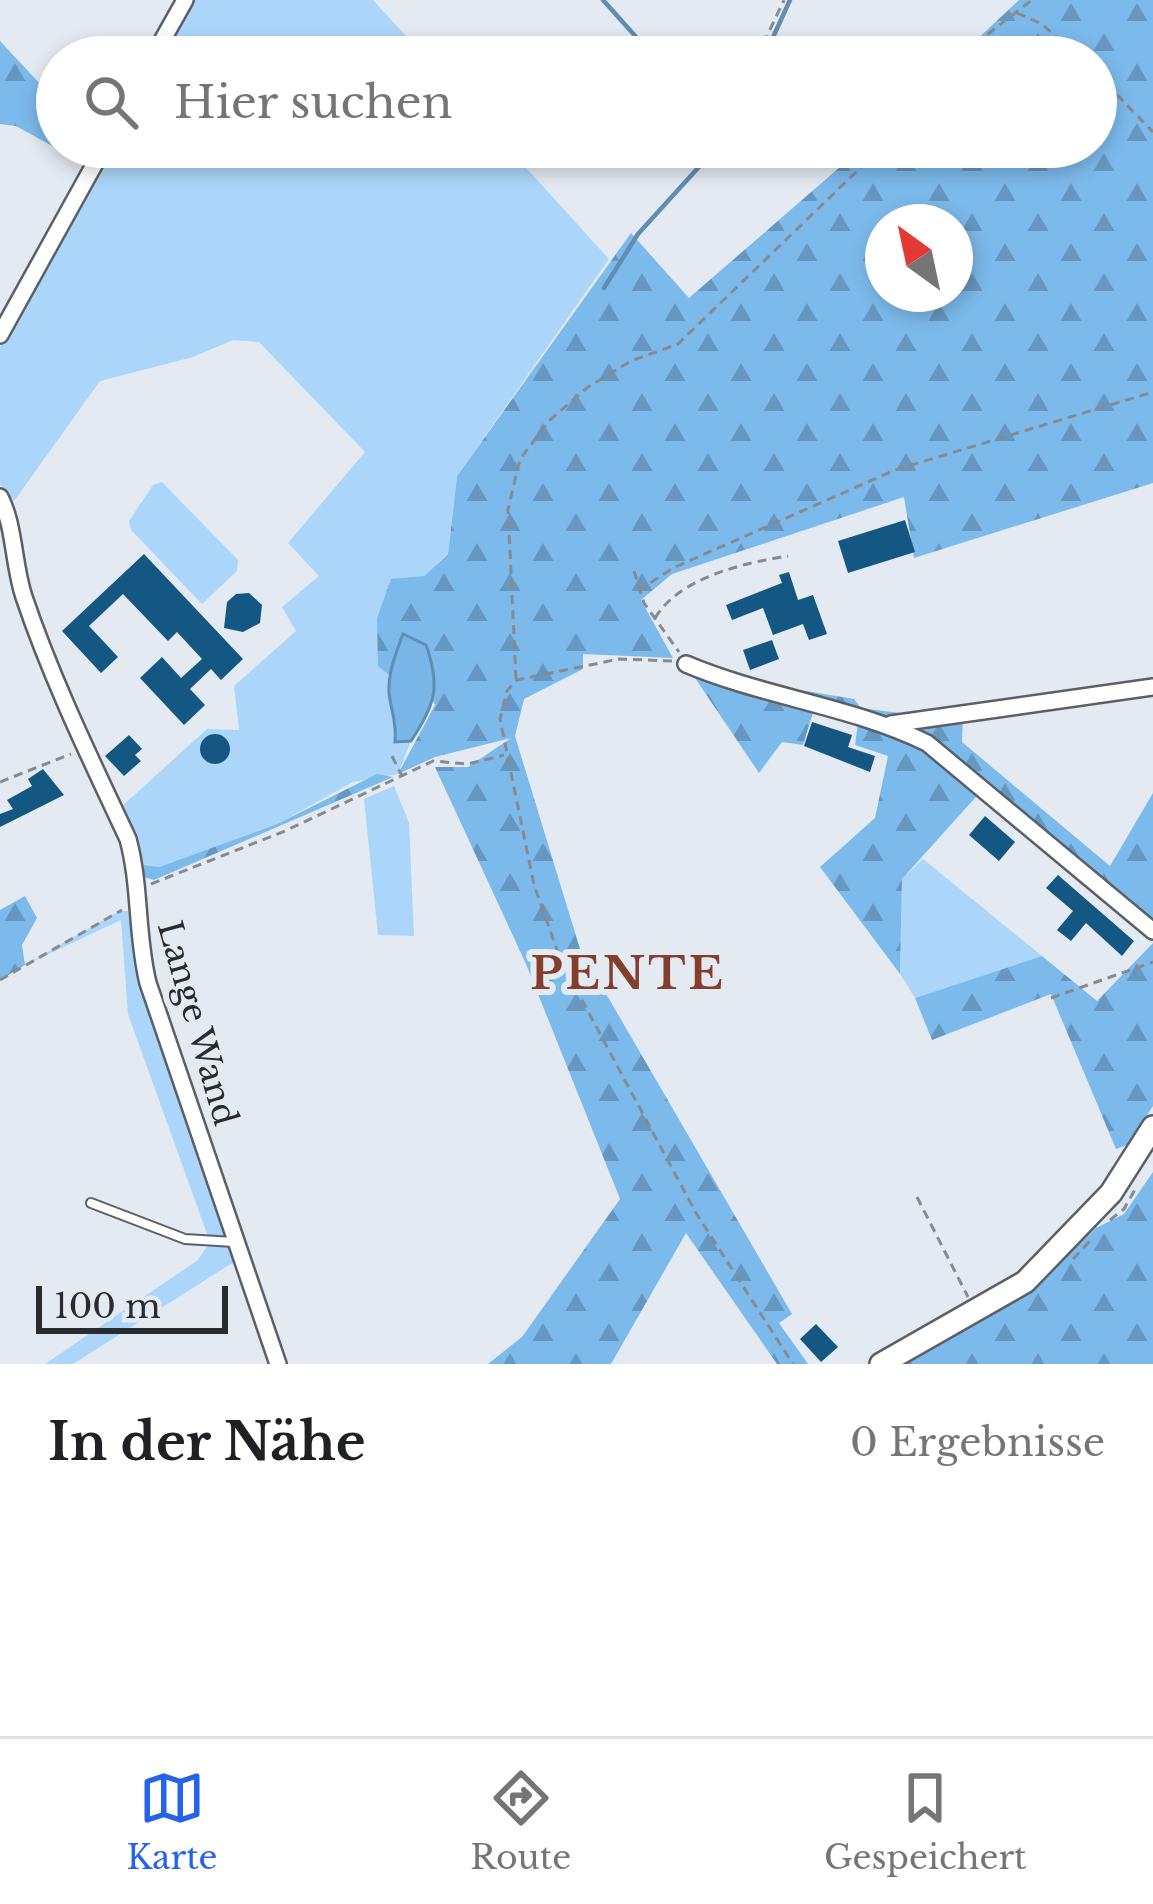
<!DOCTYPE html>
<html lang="de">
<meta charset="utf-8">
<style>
body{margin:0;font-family:"Libre Baskerville",serif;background:#f6f6f6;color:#202124}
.compass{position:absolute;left:865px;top:204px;width:108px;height:108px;border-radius:50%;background:#fff;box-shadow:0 6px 18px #0003;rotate:327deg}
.scale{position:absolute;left:36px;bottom:30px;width:192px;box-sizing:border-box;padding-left:12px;border:6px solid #292b2e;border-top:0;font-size:33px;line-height:42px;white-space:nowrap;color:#292b2e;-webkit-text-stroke:9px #e3eaf1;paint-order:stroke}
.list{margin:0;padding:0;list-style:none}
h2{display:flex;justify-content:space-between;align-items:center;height:156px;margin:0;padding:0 48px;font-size:51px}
h2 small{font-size:39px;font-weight:400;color:#757577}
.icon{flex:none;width:66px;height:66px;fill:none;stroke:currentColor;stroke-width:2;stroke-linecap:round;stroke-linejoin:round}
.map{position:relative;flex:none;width:1153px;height:1364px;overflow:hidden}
.search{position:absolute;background:#fff;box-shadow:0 6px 18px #0003;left:36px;right:36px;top:36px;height:132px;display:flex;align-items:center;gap:30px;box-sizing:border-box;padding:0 42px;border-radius:66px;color:#757577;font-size:45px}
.sheet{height:372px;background:#fff}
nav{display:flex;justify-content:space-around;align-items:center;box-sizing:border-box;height:168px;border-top:3px solid #e0e0e0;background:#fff;font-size:33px;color:#757577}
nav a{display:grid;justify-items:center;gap:6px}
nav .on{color:#2563eb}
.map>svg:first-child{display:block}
.grass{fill:#abd6f9}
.forest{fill:url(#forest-firs);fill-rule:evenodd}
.water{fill:#79b7e9;stroke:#618db1;stroke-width:3}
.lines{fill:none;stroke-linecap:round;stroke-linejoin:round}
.stream{stroke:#618db1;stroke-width:4.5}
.building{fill:#155783}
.lane-casing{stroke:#5a6066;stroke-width:12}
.street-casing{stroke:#5a6066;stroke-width:20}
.secondary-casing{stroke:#5a6066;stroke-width:26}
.path{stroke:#878b90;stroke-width:3;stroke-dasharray:9 6;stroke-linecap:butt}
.lane{stroke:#fff;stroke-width:8}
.street{stroke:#fff;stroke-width:15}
.secondary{stroke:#fff;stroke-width:21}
.labels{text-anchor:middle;stroke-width:12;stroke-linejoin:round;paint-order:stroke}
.street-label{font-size:33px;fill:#292b2e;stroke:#e3eaf1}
.district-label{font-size:45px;font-weight:bold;letter-spacing:3px;fill:#843e2e;stroke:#e3eaf1}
</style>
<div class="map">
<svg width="1153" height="1364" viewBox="0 0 1153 1364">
<defs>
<pattern id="forest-firs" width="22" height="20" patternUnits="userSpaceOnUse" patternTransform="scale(3)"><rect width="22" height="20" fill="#7cbaec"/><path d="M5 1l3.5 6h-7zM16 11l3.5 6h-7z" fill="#6697c0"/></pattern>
</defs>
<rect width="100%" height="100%" fill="#e3eaf1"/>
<path class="grass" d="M190,0H373L425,57H159Z
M110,147H507L609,259L457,476L448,553L424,576L378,665L389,675C390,699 398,717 395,741H411L398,774L353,782L277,824L159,867L144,865L120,808L207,729L239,730L234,686L296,631L282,607L319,576L288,543L365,452L259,342L233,340L193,357L100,381L14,501L0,484V347Z
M162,482L238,560L237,571L202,604L131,530L129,521L153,485Z
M394,786L409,823L414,936L378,935L364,799Z
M923,859L1042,956L915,998L900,974L902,879Z
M119,911H128L141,977L240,1258L73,1364H45L198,1260L210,1242L128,1014L121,920L25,965Z"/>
<path class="forest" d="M1019,0H1153V483L914,558L904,497L672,574L641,600L673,658L583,654V669L524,699L515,736L580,949L792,1314L779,1323L808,1364H777L686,1233L611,1364H488L522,1337L620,1199L526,964L435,767H468L511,738L435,757L398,774L435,705L403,634L389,675L378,666L377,618L391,579L424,576L448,554L457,476L631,233L689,298L863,147H1096V57H958ZM883,222H955V294H883Z
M0,41L57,102V147H104L92,168L16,126L0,124Z
M691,672L854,699L861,708L938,718L963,715L962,742L1110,866L1153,793V931L983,789L902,879L900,974L820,867L875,818L888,756L855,745L860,708L817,700L803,745L782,742L759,773Z
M377,774L393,777L154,880L144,877V865L159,867L277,824Z
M25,896L37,918L22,945L25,965L0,980V910Z
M1153,943V1106L1127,1145L1116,1149L1051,994L932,1040L915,998L1042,956L1097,1001Z
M1153,1172V1364H900L1029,1292L1096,1228L1124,1214Z"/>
<path class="water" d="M403,634L426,645C441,687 435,705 411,741L395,742C397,722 391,711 389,693C388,672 396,653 403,634Z"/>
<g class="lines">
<path class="stream" d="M603,0L654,57
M764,57L790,0
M604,288L638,234L717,147"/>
</g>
<path class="building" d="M905,520L915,552L848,573L838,541Z
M144,554L243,659L221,680L211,669L190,689L205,705L184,725L140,678L162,657L181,678L202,659L177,632L168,641L123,594L89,626L118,657L101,673L62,631Z
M789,572L798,600L813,595L827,634L809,640L803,624L773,635L763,608L732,620L726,605L782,583L779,575Z
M249,593L262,605L260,623L243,632L224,628L227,602L236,594Z
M772,640L779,659L750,670L743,650Z
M812,722L852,735L848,747L875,756L870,772L804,746Z
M200 749a15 15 0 1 1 30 0a15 15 0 1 1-30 0Z
M129,735L142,749L135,755L141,761L124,776L105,756Z
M43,769L64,795L0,827V814L13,809L7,800L32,786L28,779Z
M985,816L1015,842L999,861L969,835Z
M1058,875L1134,941L1122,956L1086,923L1071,941L1057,930L1073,911L1046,888Z
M816,1324L838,1347L821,1362L800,1339Z"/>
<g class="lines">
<g class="lane-casing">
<path id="lane" d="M91,1203L185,1239L234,1242"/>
</g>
<g class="street-casing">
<path id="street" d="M153,57L185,0
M0,335L104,147
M0,497C15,527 13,564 24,597C52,680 91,760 128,839C141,887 136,935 148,983L278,1364
M686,664C764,697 851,706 927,743L1153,931
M891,724L1153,687"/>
</g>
<g class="secondary-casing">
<path id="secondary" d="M881,1364L1025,1282L1111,1193L1153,1127"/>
</g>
<path class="path" d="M1017,13L1042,24L1078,57
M757,57L784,0
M968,57L988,34L1032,0
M1096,73L1153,132
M634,571L644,603L679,652
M638,591L673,568L895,470L1153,392
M655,618C680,577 744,563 788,556
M672,661L619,659L517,680L507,691L500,719L534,885L561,961L696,1213L793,1364
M516,679L508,509L520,459L550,420L588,387L631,361L678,344L882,147
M392,756L402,776
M0,782L71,754
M151,884L285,831L433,761L468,764L504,755
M0,980L122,910
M1051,998L1153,962
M917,1197L968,1297
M1110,1220L1124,1209L1137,1186
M1073,1259L1091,1240"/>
<use href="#lane" class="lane"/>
<use href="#street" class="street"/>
<use href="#secondary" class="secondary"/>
</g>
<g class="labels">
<g class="street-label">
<text transform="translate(198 1023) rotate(74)" y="12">Lange Wand</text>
</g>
<g class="district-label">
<text x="628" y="989">PENTE</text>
</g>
</g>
</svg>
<svg class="compass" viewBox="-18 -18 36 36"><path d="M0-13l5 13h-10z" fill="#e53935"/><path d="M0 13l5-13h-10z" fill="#757577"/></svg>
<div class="scale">100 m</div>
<div class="search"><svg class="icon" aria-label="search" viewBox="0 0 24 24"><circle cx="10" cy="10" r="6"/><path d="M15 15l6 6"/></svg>Hier suchen</div>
</div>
<section class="sheet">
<h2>In der Nähe<small>0 Ergebnisse</small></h2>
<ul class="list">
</ul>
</section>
<nav>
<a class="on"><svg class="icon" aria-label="map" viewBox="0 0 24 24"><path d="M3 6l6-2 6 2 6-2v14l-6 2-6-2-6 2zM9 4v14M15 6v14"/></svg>Karte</a>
<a><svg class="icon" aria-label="directions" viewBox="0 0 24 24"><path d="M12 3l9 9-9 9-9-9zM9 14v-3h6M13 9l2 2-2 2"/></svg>Route</a>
<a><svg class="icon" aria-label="saved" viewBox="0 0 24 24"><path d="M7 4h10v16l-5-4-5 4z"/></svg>Gespeichert</a>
</nav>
